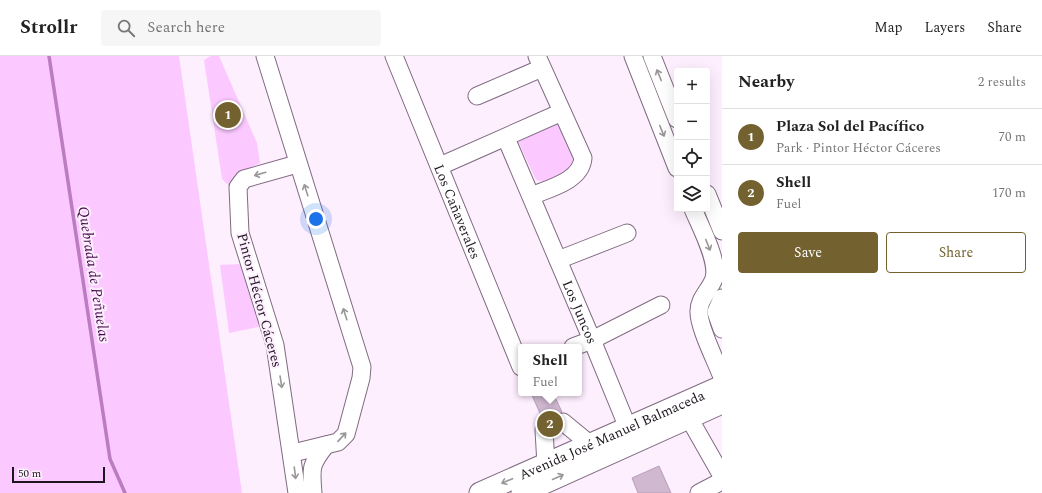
<!DOCTYPE html>
<meta charset="utf-8">
<style>
body{margin:0;font-family:Spectral,serif;background:#f6f6f6;color:#222}
.controls{position:absolute;right:12px;top:12px;display:grid;overflow:hidden;border-radius:4px;box-shadow:0 4px 16px #0002}
.controls button{width:36px;height:36px;display:grid;place-items:center;padding:0;border:0;border-bottom:1px solid #e0e0e0;background:#fff;color:#222;font:20px sans-serif}
.scale{position:absolute;left:12px;bottom:10px;width:93px;box-sizing:border-box;padding-left:4px;border:2px solid #1e161f;border-top:0;font-size:11px;line-height:14px;white-space:nowrap;color:#1e161f;-webkit-text-stroke:3px #feefff;paint-order:stroke}
.you{position:absolute;left:316px;top:163px;width:14px;height:14px;margin:-10px;border:3px solid #fff;border-radius:50%;background:#1a73e8;box-shadow:0 0 0 6px #1a73e833}
.badge{display:grid;place-items:center;width:26px;height:26px;border-radius:50%;background:#736230;color:#fff;font-size:13px;font-weight:700}
.pin{position:absolute;translate:-50% -50%;border:2px solid #fff;box-shadow:0 1px 4px #0006}
.popup{position:absolute;left:518px;top:288px;width:64px;height:52px;box-sizing:border-box;display:grid;place-content:center;border-radius:4px;background:#fff;filter:drop-shadow(0 1px 3px #0005);font-size:13px;white-space:nowrap;color:#767676}
.popup b{font-size:15px;color:#222}
.popup::after{content:'';position:absolute;left:50%;top:100%;margin-left:-8px;border:8px solid transparent;border-top-color:#fff}
.list{margin:0;padding:0;list-style:none}
h2{display:flex;justify-content:space-between;align-items:center;height:52px;margin:0;padding:0 16px;font-size:17px}
h2 small{font-size:13px;font-weight:400;color:#767676}
.list li{display:grid;grid-template-columns:26px 1fr auto;gap:12px;align-items:center;box-sizing:border-box;height:56px;padding:0 16px;border-top:1px solid #e0e0e0}
.list b{display:block;font-size:15px;white-space:nowrap}
.list p{margin:0;font-size:13px;white-space:nowrap;color:#767676}
.list em{font-size:13px;font-style:normal;color:#767676}
.actions{display:flex;gap:8px;padding:12px 16px}
.actions a{flex:1;padding:9px 0;border:1px solid #736230;border-radius:4px;text-align:center;font-size:14px;color:#736230}
.actions .main{background:#736230;color:#fff}
.icon{flex:none;width:22px;height:22px;fill:none;stroke:currentColor;stroke-width:2;stroke-linecap:round;stroke-linejoin:round}
.map{position:relative;flex:none;width:722px;height:437px;overflow:hidden}
header{display:flex;align-items:center;gap:24px;box-sizing:border-box;height:56px;padding:0 20px;background:#fff;border-bottom:1px solid #e0e0e0}
header strong{font-size:19px}
nav{display:flex;gap:22px;margin-inline-start:auto;font-size:14px}
.search{width:280px;height:36px;background:#f6f6f6;display:flex;align-items:center;gap:10px;box-sizing:border-box;padding:0 14px;border-radius:4px;color:#767676;font-size:15px}
main{display:flex}
aside{flex:1;background:#fff}
.map>svg:first-child{display:block}
.green{fill:#fbc9ff}
.lines{fill:none;stroke-linecap:round;stroke-linejoin:round}
.stream{stroke:#bb7cc0;stroke-width:3.5}
.building{fill:#d0b8d1;stroke:#b69fb7}
.minor-casing{stroke:#806b82;stroke-width:19}
.major-casing{stroke:#806b82;stroke-width:23}
.minor{stroke:#fff;stroke-width:17}
.major{stroke:#fff;stroke-width:21}
.oneway{stroke:#9a969a}
.labels{text-anchor:middle;stroke-width:4;stroke-linejoin:round;paint-order:stroke}
.street-label{font-size:14px;fill:#1e161f;stroke:#feefff}
.water-label{font-size:15px;font-style:italic;fill:#44084a;stroke:#feefff}
</style>
<header>
<strong>Strollr</strong>
<div class="search"><svg class="icon" aria-label="search" viewBox="0 0 24 24"><circle cx="10" cy="10" r="6"/><path d="M15 15l6 6"/></svg>Search here</div>
<nav><a>Map</a><a>Layers</a><a>Share</a></nav>
</header>
<main>
<div class="map">
<svg width="722" height="437" viewBox="0 0 722 437">
<rect width="100%" height="100%" fill="#feefff"/>
<path class="green" d="M0,0H179L242,437H0Z
M211,0H219L257,87L260,107L239,117L229,130L222,123L204,4Z
M556,62L578,103L576,111L546,126L536,124L517,83Z
M241,208L263,270L229,277L220,209Z"/>
<g class="lines">
<path class="stream" d="M49,0L110,403L125,437"/>
</g>
<path class="building" d="M531,337H553L562,356L543,364Z
M659,410L671,437H638L632,422Z"/>
<g class="lines">
<g class="minor-casing">
<g id="minor">
<path d="M265,0L362,311L361,322L346,378L338,386L293,397"/>
<path id="s1" d="M394,0L521,311"/>
<path d="M633,0L677,112"/>
<path d="M652,0L677,63"/>
<path d="M477,40L542,12"/>
<path id="s2" d="M506,82L592,284L628,372"/>
<path d="M440,110L562,56"/>
<path d="M707,138L722,175"/>
<path d="M531,140C550,132 581,125 583,102L537,0"/>
<path d="M693,153C700,170 721,208 713,225C708,236 699,243 699,255C698,270 716,305 722,321"/>
<path d="M558,204L627,177"/>
<path d="M722,242L716,256L722,273"/>
<path d="M573,291L592,284L661,249"/>
<path d="M689,362L722,420"/>
<path d="M546,409L544,374L563,366L591,389"/>
<path d="M297,437L275,289L240,177L238,131L244,123L297,108"/>
<path d="M313,437C311,412 310,409 326,389"/>
<path d="M699,437L722,425"/>
</g>
</g>
<g class="major-casing">
<g id="major">
<path id="s3" d="M480,437L722,330"/>
<path d="M522,437L722,347"/>
</g>
</g>
<use href="#minor" class="minor"/>
<use href="#major" class="major"/>
</g>
<defs><path id="oneway-shaft" d="M-6 0H5M1.5-3L5.5 0L1.5 3" fill="none" stroke-width="1.6" stroke-linecap="round" stroke-linejoin="round"/></defs>
<g class="oneway">
<use href="#oneway-shaft" transform="translate(659 19) rotate(-112)"/>
<use href="#oneway-shaft" transform="translate(662 75) rotate(68)"/>
<use href="#oneway-shaft" transform="translate(260 118) rotate(164)"/>
<use href="#oneway-shaft" transform="translate(306 134) rotate(-108)"/>
<use href="#oneway-shaft" transform="translate(708 189) rotate(68)"/>
<use href="#oneway-shaft" transform="translate(345 258) rotate(-108)"/>
<use href="#oneway-shaft" transform="translate(281 326) rotate(81)"/>
<use href="#oneway-shaft" transform="translate(342 381) rotate(-47)"/>
<use href="#oneway-shaft" transform="translate(295 417) rotate(83)"/>
<use href="#oneway-shaft" transform="translate(558 421) rotate(-24)"/>
<use href="#oneway-shaft" transform="translate(507 425) rotate(157)"/>
</g>
<g class="labels">
<g class="street-label">
<text dy="5" stroke="none"><textPath href="#s1" startOffset="168">Los Cañaverales</textPath></text>
<text transform="translate(260 244) rotate(75)" y="5">Pintor Héctor Cáceres</text>
<text dy="5" stroke="none"><textPath href="#s2" startOffset="189">Los Juncos</textPath></text>
<text dy="5" stroke="none"><textPath href="#s3" startOffset="144">Avenida José Manuel Balmaceda</textPath></text>
</g>
<g class="water-label">
<text transform="translate(94 218) rotate(81)" y="5">Quebrada de Peñuelas</text>
</g>
</g>
</svg>
<div class="controls">
<button>+</button>
<button>−</button>
<button><svg class="icon" aria-label="locate" viewBox="0 0 24 24"><circle cx="12" cy="12" r="6"/><path d="M12 2v4M12 18v4M2 12h4M18 12h4"/></svg></button>
<button><svg class="icon" aria-label="layers" viewBox="0 0 24 24"><path d="M12 4l9 5-9 5-9-5zM3 14l9 5 9-5"/></svg></button>
</div>
<div class="scale">50 m</div>
<div class="you"></div>
<div class="pin badge" style="left:228px;top:59px">1</div>
<div class="pin badge" style="left:550px;top:368px">2</div>
<div class="popup"><b>Shell</b>Fuel</div>
</div>
<aside>
<h2>Nearby<small>2 results</small></h2>
<ul class="list">
<li><span class="badge">1</span><div><b>Plaza Sol del Pacífico</b><p>Park · Pintor Héctor Cáceres</p></div><em>70 m</em></li>
<li><span class="badge">2</span><div><b>Shell</b><p>Fuel</p></div><em>170 m</em></li>
</ul>
<div class="actions"><a class="main">Save</a><a>Share</a></div>
</aside>
</main>
